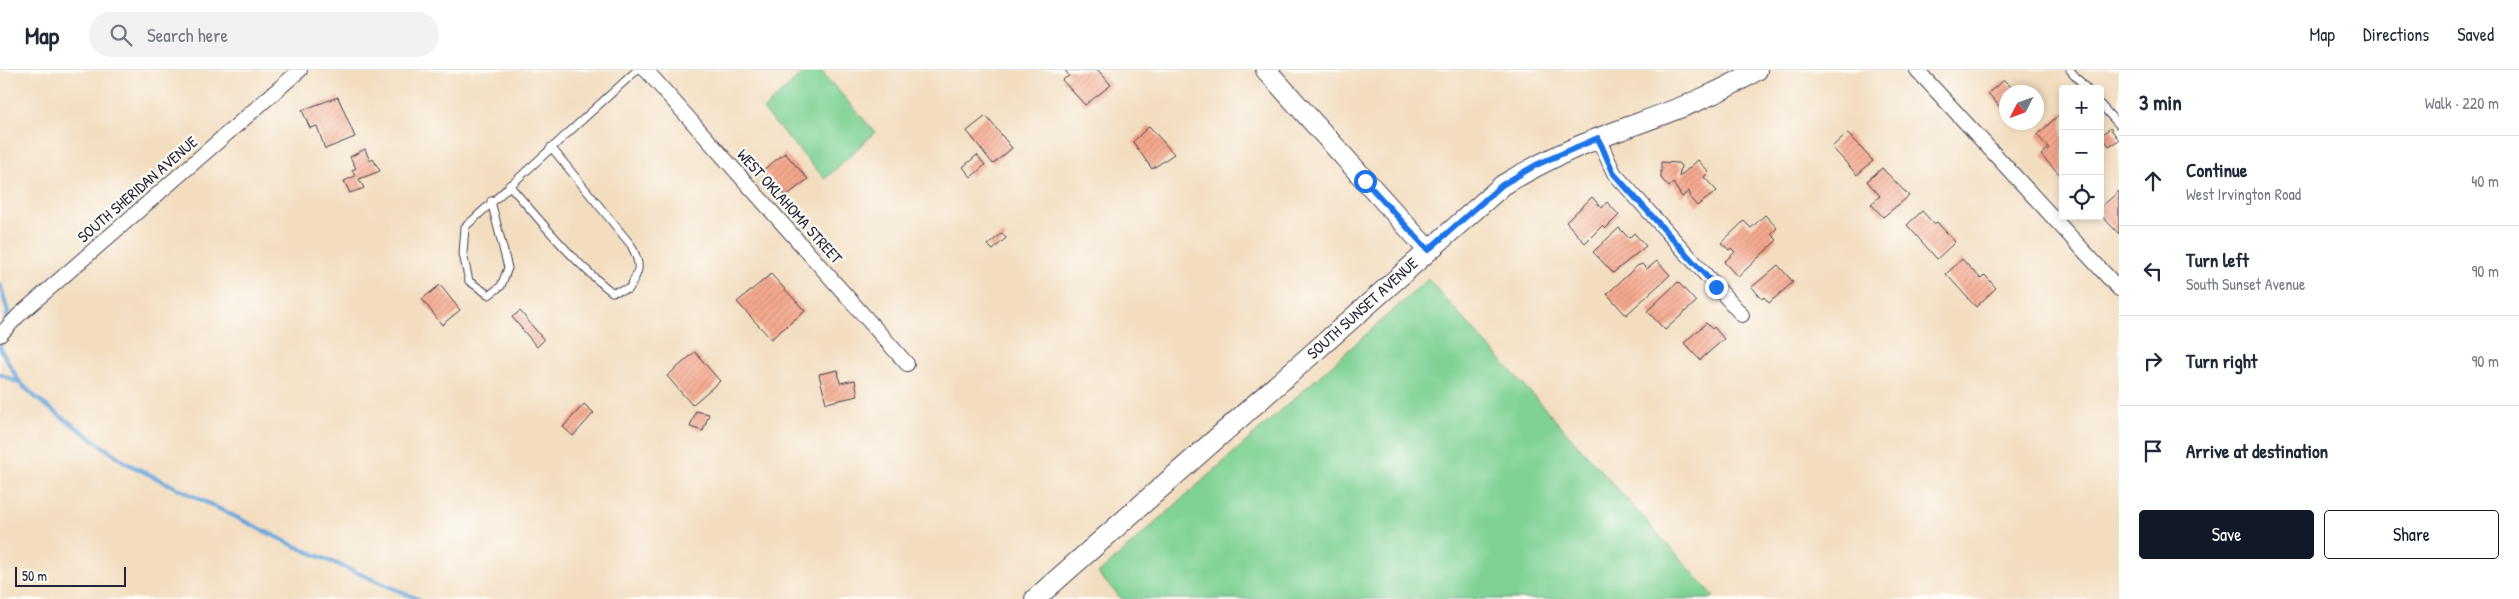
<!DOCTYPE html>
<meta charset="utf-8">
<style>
body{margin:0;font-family:"Patrick Hand",sans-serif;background:#f2f2f3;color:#1f2937}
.controls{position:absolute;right:15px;top:15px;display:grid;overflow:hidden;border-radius:5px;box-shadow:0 2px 8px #0003}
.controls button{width:45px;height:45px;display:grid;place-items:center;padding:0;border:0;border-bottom:1px solid #e0e1e3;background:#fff;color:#1f2937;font:25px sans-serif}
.compass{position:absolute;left:1999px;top:15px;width:45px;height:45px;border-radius:50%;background:#fff;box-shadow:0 2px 8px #0003;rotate:228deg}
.scale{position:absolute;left:15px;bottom:12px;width:111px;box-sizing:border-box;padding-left:5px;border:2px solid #22223b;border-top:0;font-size:14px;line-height:18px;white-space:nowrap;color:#22223b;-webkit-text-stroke:4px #fdfcf7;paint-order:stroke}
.stop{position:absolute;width:15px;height:15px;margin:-11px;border:4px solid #1a73e8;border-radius:50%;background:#fff}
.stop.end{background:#1a73e8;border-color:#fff;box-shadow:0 1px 5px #0008}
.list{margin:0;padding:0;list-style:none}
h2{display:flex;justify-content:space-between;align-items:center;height:65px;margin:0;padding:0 20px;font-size:21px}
h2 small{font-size:16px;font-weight:400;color:#747a83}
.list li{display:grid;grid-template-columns:32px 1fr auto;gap:15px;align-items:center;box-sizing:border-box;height:90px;padding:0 20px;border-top:1px solid #e0e1e3}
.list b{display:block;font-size:19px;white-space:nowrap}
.list p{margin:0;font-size:16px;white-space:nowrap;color:#747a83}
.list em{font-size:16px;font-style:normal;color:#747a83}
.actions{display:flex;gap:10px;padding:15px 20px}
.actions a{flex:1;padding:11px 0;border:1px solid #111827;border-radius:5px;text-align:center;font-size:18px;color:#111827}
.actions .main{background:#111827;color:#fff}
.icon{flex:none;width:28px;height:28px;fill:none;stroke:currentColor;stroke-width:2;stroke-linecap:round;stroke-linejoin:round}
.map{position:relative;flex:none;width:2119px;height:529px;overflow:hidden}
header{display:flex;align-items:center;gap:30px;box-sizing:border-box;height:70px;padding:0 25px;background:#fff;border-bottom:1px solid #e0e1e3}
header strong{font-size:24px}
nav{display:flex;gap:28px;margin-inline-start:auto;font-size:18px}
.search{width:350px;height:45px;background:#f2f2f3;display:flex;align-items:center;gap:12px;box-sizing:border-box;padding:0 18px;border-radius:28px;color:#747a83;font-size:19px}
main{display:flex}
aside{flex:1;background:#fff}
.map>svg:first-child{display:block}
.park{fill:#7fd294;stroke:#507a68}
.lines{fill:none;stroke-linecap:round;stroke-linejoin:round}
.stream{stroke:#68a4d9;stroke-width:4.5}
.building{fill:url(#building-hatch)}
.lane-casing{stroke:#413e4f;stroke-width:9}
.street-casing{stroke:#413e4f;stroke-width:16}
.secondary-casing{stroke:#413e4f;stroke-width:22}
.lane{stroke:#fff;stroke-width:7}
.street{stroke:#fff;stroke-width:14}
.secondary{stroke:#fff;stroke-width:20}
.route{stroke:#1a73e8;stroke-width:6}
.labels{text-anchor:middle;stroke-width:4.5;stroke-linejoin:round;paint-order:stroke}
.street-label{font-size:16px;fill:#22223b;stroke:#fdfcf7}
</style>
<header>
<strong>Map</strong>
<div class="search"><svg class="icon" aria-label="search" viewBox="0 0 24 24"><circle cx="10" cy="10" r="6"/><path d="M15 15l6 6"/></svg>Search here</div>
<nav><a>Map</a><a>Directions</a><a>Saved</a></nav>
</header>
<main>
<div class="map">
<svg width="2119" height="529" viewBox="0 0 2119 529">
<defs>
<pattern id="building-hatch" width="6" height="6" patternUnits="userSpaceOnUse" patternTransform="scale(1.25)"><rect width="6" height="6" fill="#f5a88d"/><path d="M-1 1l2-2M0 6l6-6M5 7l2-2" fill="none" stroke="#d2907b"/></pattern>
</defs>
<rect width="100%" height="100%" fill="#fdfcf7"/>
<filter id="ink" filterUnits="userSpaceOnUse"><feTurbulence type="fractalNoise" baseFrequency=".02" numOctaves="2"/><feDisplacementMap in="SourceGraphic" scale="10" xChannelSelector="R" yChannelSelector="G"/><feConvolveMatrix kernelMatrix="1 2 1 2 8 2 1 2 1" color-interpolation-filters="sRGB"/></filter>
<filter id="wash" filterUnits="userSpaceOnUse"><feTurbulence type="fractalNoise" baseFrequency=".0096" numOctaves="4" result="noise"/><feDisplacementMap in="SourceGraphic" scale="20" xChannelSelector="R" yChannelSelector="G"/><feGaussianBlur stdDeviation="1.12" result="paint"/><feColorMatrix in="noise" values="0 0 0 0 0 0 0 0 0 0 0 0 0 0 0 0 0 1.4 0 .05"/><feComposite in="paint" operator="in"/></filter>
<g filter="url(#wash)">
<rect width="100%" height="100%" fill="#f3ddbf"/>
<path class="park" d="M806,0H820L875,62L825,109L763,40Z
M1428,209L1714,526L1710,529H1122L1098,504Z"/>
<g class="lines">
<path class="stream" d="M0,214L8,242L5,253
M1,266L0,278L20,313L41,332L126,393L295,476L418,529
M0,304L19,313"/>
</g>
<g id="blocks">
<path class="building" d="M1065,0H1098L1111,15L1085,35L1062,10L1069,6Z
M2004,10L2016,22H2006V44L1988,23Z
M338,27L355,67L325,79L317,56L310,58L302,40Z
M2063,41L2062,63L2063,108L2041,85L2049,78L2037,65Z
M986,46L1012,78L993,94L967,61Z
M1149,56L1174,84L1152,99L1133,72Z
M2110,58L2119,70L2109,76L2101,66Z
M1847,63L1873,91L1857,105L1832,77Z
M365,79L370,91L373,89L380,101L359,109L364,118L350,123L344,111L355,106L352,100L356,98L350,87Z
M785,83L808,109L786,126L763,100Z
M977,85L985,95L971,107L963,97Z
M1698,90L1709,102L1704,107L1717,121L1697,136L1691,129L1689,121L1682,127L1673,113L1669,117L1661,108V92L1678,93L1681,96L1679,107Z
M1882,98L1909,126L1883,147L1871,134L1880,126L1867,111Z
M2119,121V164L2100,144V138Z
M1592,127L1602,138L1607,132L1619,145L1605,159L1602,156L1585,173L1566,152Z
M1922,141L1934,154L1937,152L1955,172L1937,189L1907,155Z
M1765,145L1777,158L1771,164L1777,170L1738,207L1724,192L1735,182L1731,178L1729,180L1721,173L1744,151L1751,158Z
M1619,158L1629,168L1634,163L1646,176L1613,203L1593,182Z
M1002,163L1006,168L993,180L988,175Z
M1962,189L1981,209L1985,205L1996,218L1976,237L1946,204Z
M1657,191L1670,205L1626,245L1607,224L1637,196L1642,194L1647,199Z
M1778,195L1793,212L1769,233L1764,227L1762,229L1752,217Z
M771,204L805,241L771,269L737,232Z
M1678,212L1696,232L1665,260L1647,241Z
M440,215L460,240L442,255L422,229Z
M520,241L544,270L537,277L512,247Z
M1706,253L1712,259L1714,257L1724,269L1700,290L1684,273Z
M695,282L720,311L692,335L667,306Z
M838,300L840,313L855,310L858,326L826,333L819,304Z
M584,334L594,343L573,366L563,357Z
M696,341L709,344L703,361L690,357Z"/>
</g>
</g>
<g filter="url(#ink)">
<use href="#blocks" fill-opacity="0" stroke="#413e4f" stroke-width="1"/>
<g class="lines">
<g class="lane-casing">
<path id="lane" d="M2070,0L2087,19
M2100,34L2119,55
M509,115C542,152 572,191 612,222L629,219C641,199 641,195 631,175L551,77
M491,131L508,198L501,216L489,225L469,211L463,184L465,157L637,0"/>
</g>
<g class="street-casing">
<path id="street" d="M646,0L907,294
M1917,0L2119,219
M1598,68L1614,103L1742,245
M0,265L19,245L300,0"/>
</g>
<g class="secondary-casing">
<path id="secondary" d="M1266,0L1428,180
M1035,529L1503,115C1533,97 1565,81 1599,68C1653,47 1708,31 1757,0"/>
</g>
<use href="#lane" class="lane"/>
<use href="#street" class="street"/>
<use href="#secondary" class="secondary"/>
</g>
</g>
<g class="lines" filter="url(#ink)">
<path class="route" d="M1365,111L1428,180L1502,115L1536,95L1598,68L1614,104L1716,217"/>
</g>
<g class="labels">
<g class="street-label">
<text transform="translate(137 119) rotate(-41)" y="6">SOUTH SHERIDAN AVENUE</text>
<text transform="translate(790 136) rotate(48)" y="6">WEST OKLAHOMA STREET</text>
<text transform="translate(1362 238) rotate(-42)" y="6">SOUTH SUNSET AVENUE</text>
</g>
</g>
</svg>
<div class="controls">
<button>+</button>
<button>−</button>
<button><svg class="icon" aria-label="locate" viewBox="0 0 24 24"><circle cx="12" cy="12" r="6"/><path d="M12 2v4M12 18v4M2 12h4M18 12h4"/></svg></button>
</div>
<svg class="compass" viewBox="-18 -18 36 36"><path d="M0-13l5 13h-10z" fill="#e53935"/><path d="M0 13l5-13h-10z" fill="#747a83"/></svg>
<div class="scale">50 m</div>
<div class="stop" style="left:1365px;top:111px"></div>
<div class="stop end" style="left:1716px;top:217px"></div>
</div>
<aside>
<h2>3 min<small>Walk · 220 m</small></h2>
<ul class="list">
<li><svg class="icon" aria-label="ahead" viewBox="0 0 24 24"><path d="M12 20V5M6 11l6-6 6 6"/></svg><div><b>Continue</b><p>West Irvington Road</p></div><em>40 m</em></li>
<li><svg class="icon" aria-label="left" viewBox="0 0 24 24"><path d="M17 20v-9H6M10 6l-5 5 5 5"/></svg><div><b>Turn left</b><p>South Sunset Avenue</p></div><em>90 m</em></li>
<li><svg class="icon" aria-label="right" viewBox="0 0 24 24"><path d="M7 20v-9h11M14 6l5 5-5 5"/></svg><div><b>Turn right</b></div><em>90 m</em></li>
<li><svg class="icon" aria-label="arrive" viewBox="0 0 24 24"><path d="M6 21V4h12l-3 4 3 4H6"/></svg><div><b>Arrive at destination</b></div></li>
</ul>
<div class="actions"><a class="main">Save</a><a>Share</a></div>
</aside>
</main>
